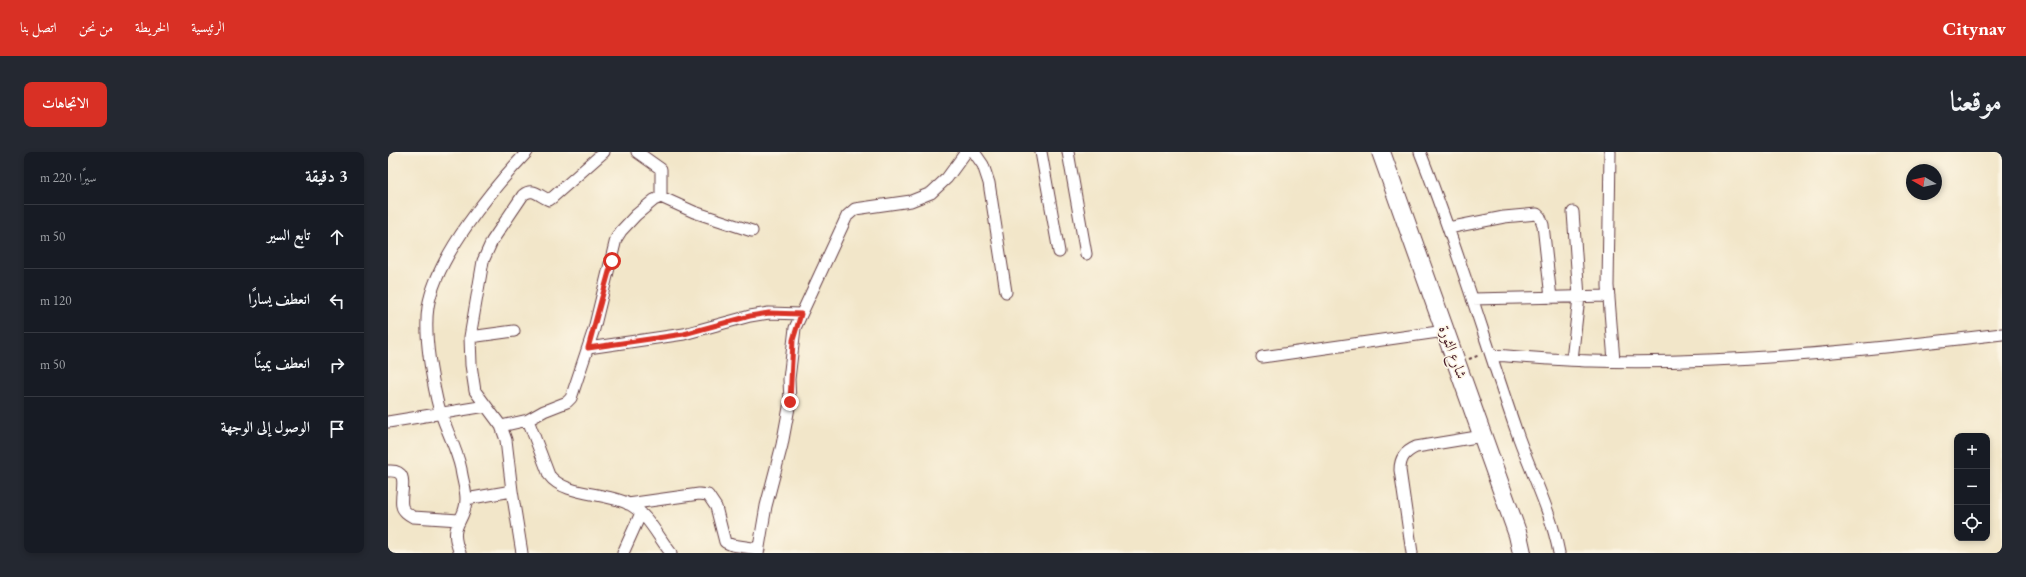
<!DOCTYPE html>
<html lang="ar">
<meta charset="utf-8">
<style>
body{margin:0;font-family:"EB Garamond",Amiri,serif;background:#242831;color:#f1f3f6;direction:rtl}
.controls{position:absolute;right:12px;bottom:12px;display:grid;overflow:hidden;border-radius:8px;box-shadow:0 2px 6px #0003}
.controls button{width:36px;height:36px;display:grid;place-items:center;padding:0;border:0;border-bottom:1px solid #363941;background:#171b24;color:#f1f3f6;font:20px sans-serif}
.compass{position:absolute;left:1518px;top:12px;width:36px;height:36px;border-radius:50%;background:#171b24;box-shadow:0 2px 6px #0003;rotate:279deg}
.stop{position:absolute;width:12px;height:12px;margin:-9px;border:3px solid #d93025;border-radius:50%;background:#fff}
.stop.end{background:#d93025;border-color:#fff;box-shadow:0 1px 4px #0008}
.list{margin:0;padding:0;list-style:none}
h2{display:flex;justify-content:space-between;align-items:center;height:52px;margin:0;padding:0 16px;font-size:17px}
h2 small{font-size:13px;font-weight:400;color:#9ea1a6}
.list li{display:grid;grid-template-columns:26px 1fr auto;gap:12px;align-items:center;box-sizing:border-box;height:64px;padding:0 16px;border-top:1px solid #363941}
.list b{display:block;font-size:15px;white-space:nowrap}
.list em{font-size:13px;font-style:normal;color:#9ea1a6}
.icon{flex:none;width:22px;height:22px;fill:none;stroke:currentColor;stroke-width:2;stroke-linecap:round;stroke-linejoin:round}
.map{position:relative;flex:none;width:1614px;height:401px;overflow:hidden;direction:ltr;border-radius:8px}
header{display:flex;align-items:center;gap:24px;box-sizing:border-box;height:56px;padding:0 20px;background:#d93025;color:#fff}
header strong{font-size:19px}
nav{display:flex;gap:22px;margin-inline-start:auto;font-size:14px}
.intro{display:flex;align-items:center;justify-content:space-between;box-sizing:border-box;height:96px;padding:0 24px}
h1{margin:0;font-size:28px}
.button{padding:10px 18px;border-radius:8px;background:#d93025;color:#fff;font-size:14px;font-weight:700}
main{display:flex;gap:24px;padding:0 24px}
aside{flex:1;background:#171b24;border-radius:8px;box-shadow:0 2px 6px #0003}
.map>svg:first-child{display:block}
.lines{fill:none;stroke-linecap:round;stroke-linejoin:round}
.street-casing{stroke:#633d43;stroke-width:13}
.primary-casing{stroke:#633d43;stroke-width:20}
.path{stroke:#633d43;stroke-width:2;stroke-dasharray:3 3;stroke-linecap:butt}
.street{stroke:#fff;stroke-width:11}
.primary{stroke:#fff;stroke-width:18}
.route{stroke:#d93025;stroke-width:5}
.labels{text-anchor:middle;stroke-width:3;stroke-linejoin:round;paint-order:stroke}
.street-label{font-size:15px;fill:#4a1f2b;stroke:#fcf5e5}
</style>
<header>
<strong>Citynav</strong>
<nav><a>الرئيسية</a><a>الخريطة</a><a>من نحن</a><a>اتصل بنا</a></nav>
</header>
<div class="intro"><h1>موقعنا</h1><a class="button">الاتجاهات</a></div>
<main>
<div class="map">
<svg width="1614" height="401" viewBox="0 0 1614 401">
<rect width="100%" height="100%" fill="#fcf5e5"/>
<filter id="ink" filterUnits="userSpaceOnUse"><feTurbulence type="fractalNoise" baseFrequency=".025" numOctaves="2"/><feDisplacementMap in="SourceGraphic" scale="8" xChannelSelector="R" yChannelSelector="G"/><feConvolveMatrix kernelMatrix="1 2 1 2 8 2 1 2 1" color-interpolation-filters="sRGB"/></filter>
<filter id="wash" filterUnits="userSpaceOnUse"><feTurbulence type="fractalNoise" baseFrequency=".012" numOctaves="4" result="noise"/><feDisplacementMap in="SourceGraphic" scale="16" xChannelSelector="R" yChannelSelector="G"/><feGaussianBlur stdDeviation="0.9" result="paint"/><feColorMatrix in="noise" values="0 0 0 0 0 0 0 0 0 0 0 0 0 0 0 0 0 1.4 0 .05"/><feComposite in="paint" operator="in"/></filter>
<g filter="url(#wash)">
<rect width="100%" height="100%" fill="#f2e6c9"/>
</g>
<g filter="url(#ink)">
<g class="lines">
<g class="street-casing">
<path id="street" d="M249,0L273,17V45
M586,0L595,13L601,31L618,140
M653,0L671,100
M680,0L698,102
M1032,0C1068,91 1096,185 1128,278C1142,319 1163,358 1171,401
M1222,0L1220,134L1226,209
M1060,76L1116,65L1149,62L1152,65L1155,73L1163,146
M1084,147L1221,144
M82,185L126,179
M200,196L296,182L362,164L381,161L413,162
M1103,203C1136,205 1170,208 1203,209C1340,213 1478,198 1614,182
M874,205L1057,179
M1184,208L1191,145L1185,60
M140,268L161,323C176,344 218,340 241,352C260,362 270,385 283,401
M0,270L98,254
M113,274L140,268L156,259L179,250L183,246L206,177L228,87L233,79L248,63L266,48L273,45L306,60L364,79
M0,319C24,317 11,340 14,354C15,359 20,362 25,365L71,368
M78,347L124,339
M240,352L311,342L320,343L328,355L337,390L344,393L371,397
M72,401C59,371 78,371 78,347C78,337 74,326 73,317C68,293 54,271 49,248C43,221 36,182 40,155C48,105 105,36 139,0
M134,401L124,339L118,288L113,274L87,239L83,213L82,185L95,109L104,89L135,43C145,35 151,44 161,48L165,45L216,0
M235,401L253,361
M370,401L378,354L394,293L402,250L401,227L407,176L459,64L467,57L523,49L543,41L559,26L578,0
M1024,401L1012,318C1012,306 1017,300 1028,295L1095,284"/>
</g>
<g class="primary-casing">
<path id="primary" d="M993,0L1130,383L1134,401"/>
</g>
<path class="path" d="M1081,207L1092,203"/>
<use href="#street" class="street"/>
<use href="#primary" class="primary"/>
</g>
</g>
<g class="lines" filter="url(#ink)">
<path class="route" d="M224,109L200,196L296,182L362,164L381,161L413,162L405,188L402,250"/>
</g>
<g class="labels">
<g class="street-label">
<text transform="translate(1065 200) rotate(70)" y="5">شارع الثورة</text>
</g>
</g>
</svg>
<div class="controls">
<button>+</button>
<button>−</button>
<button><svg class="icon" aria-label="locate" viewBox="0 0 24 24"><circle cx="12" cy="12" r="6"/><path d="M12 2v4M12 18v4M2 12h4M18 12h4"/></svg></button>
</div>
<svg class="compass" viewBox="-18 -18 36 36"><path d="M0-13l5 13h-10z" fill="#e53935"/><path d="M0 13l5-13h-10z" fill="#9ea1a6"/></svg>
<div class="stop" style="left:224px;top:109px"></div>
<div class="stop end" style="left:402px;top:250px"></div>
</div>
<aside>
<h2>3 دقيقة<small>سيرًا · 220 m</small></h2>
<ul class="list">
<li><svg class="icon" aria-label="ahead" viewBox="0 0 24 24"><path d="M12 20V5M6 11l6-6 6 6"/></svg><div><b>تابع السير</b></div><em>50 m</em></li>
<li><svg class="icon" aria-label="left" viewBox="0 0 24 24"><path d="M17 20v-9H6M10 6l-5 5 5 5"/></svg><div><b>انعطف يسارًا</b></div><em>120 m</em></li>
<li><svg class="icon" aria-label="right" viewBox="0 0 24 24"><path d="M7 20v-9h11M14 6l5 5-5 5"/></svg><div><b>انعطف يمينًا</b></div><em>50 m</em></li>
<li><svg class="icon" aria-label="arrive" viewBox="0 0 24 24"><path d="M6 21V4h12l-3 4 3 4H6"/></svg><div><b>الوصول إلى الوجهة</b></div></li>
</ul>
</aside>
</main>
